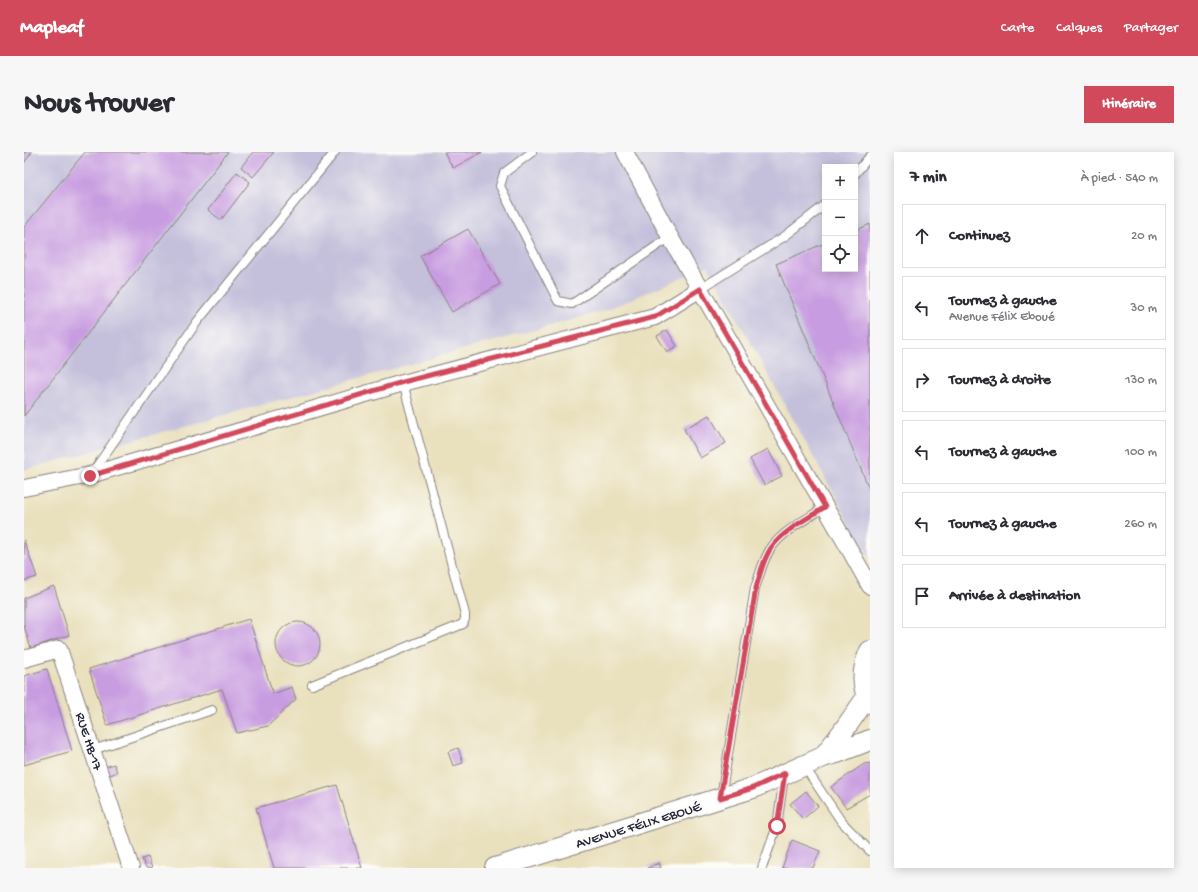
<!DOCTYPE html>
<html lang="fr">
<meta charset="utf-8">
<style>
body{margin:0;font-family:"Gochi Hand",sans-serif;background:#f7f7f7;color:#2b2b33}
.controls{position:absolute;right:12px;top:12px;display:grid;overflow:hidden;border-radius:0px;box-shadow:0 2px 10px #0003}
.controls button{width:36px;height:36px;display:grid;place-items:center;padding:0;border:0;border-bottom:1px solid #e1e1e2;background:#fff;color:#2b2b33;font:20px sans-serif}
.stop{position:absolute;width:12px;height:12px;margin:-9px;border:3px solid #d1495b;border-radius:50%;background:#fff}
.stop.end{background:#d1495b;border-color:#fff;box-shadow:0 1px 4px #0008}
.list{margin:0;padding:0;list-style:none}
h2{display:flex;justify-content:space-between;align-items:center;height:52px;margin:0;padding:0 16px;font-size:17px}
h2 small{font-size:13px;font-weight:400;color:#7c7c81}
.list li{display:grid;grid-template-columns:26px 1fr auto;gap:12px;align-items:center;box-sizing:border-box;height:64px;margin:0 8px 8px;padding:0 8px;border:1px solid #e1e1e2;border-radius:0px}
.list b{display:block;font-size:15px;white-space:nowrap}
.list p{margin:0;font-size:13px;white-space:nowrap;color:#7c7c81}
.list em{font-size:13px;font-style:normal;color:#7c7c81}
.icon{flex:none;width:22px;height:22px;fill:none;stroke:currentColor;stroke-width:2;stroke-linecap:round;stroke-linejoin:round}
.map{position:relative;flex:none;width:846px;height:716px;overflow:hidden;border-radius:0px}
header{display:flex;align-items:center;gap:24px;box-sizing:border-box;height:56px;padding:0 20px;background:#d1495b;color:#fff}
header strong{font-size:19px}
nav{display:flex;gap:22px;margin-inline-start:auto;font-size:14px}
.intro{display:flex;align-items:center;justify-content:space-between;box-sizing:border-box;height:96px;padding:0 24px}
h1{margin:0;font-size:28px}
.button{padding:10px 18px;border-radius:0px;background:#d1495b;color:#fff;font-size:14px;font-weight:700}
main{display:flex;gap:24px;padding:0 24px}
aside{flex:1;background:#fff;border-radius:0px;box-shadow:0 2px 10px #0003}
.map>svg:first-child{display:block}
.industrial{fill:#c4c0db;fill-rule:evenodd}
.building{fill:#c79ce0}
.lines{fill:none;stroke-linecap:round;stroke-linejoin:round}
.service-casing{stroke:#86817c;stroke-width:10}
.minor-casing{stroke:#86817c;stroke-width:18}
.tertiary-casing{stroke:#86817c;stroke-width:22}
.service{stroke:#fff;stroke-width:8}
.minor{stroke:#fff;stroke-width:16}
.tertiary{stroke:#fff;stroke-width:20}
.route{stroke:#d1495b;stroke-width:5}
.labels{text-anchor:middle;stroke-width:4;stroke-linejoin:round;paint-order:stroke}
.street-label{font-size:14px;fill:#22223b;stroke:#fdfcf7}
</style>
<header>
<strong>Mapleaf</strong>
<nav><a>Carte</a><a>Calques</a><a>Partager</a></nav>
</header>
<div class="intro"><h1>Nous trouver</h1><a class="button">Itinéraire</a></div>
<main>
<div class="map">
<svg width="846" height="716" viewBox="0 0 846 716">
<rect width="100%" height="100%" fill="#fdfcf7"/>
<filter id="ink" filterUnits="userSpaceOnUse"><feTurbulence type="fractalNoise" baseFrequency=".025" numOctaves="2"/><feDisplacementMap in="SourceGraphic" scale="8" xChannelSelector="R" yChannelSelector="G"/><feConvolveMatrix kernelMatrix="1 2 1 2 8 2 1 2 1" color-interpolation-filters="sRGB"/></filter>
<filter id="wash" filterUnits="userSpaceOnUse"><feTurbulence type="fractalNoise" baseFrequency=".012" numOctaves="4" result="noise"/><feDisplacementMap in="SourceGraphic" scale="16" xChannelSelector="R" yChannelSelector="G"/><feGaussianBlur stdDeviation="0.9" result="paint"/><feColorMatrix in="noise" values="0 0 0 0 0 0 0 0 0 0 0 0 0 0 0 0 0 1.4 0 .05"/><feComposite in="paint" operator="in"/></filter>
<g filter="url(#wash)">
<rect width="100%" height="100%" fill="#e9e0bd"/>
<path class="industrial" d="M0,0H846V407L684,114L580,159L0,318ZM801,15H831V117H801Z"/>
<g id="blocks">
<path class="building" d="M0,0H8L0,11Z
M61,0H204L0,264V75Z
M229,0H250L229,25L217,15Z
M420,0H458L429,16Z
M213,20L226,30L197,68L184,58Z
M846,72V339L752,112L801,91V117H831V79Z
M444,77L476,132L428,160L396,104Z
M643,178L653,194L643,200L633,184Z
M685,263L702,291L676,306L660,277Z
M744,297L758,324L740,333L726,307Z
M0,388L13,425L0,429Z
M30,434L45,483L7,496L0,474V446Z
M225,467L249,542L268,535L272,547L244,574L213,581L198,537L83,573L65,517Z
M252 492a22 22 0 1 1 44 0a22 22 0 1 1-44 0Z
M23,517L48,599L0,613V524Z
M434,596L439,611L429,614L424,600Z
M846,611V642L822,656L807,635L840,612Z
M90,612L93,620L84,624L81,615Z
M313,633L338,716H250L232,656Z
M782,639L794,654L779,667L766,652Z
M768,688L796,699L789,716H758Z
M124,705L128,716H122L118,707Z
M635,711L637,716H623Z"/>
</g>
</g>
<g filter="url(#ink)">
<use href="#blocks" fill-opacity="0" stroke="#86817c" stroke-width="1"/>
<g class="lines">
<g class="service-casing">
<path id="service" d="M508,0L480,21L476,34L534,149L548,152L646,85
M831,22L846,4
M676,137L761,84L801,53
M68,321L173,170L311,0
M288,533L439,472L441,467V462L379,231
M69,598L188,558
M780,614L817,669L846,699
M697,645L731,436C736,423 739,407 747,396C760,378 783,367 801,355
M738,716L753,674L760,624"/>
</g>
<g class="minor-casing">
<path id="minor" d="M601,0L646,85L827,400L846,434
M0,336L66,323L379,231L631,165L676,137
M0,507L35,497L107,716"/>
</g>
<g class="tertiary-casing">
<path id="tertiary" d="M846,499C838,516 837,534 846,551
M799,605L817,582L843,545
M471,716L729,636L799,605L813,601L846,588"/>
</g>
<use href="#service" class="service"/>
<use href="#minor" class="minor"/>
<use href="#tertiary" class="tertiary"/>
</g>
</g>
<g class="lines" filter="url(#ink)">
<path class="route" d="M66,324L379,230L631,165L676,137L801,355C783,367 760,378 747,396C739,407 736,423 732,436L696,646L729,636L761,621L753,674"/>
</g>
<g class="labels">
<g class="street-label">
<text transform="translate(66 589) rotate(72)" y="5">RUE HB-17</text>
<text transform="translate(614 672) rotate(-17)" y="5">AVENUE FÉLIX EBOUÉ</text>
</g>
</g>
</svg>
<div class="controls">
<button>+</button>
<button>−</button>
<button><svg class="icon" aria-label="locate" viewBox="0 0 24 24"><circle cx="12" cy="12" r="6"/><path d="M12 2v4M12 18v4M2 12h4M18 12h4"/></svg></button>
</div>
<div class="stop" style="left:753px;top:674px"></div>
<div class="stop end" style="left:66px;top:324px"></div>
</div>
<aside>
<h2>7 min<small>À pied · 540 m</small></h2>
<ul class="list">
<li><svg class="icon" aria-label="ahead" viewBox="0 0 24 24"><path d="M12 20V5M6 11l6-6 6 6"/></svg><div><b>Continuez</b></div><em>20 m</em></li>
<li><svg class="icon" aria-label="left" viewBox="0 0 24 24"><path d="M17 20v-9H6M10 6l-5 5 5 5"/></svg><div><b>Tournez à gauche</b><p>Avenue Félix Eboué</p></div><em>30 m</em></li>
<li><svg class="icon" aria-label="right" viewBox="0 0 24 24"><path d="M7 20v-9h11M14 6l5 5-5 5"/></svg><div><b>Tournez à droite</b></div><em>130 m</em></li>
<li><svg class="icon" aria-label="left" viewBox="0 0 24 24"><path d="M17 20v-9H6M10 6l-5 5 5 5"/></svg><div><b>Tournez à gauche</b></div><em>100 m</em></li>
<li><svg class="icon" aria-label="left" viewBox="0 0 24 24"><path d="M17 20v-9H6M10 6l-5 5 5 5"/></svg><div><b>Tournez à gauche</b></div><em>260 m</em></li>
<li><svg class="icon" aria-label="arrive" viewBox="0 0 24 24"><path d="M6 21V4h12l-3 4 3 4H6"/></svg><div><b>Arrivée à destination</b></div></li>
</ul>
</aside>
</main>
